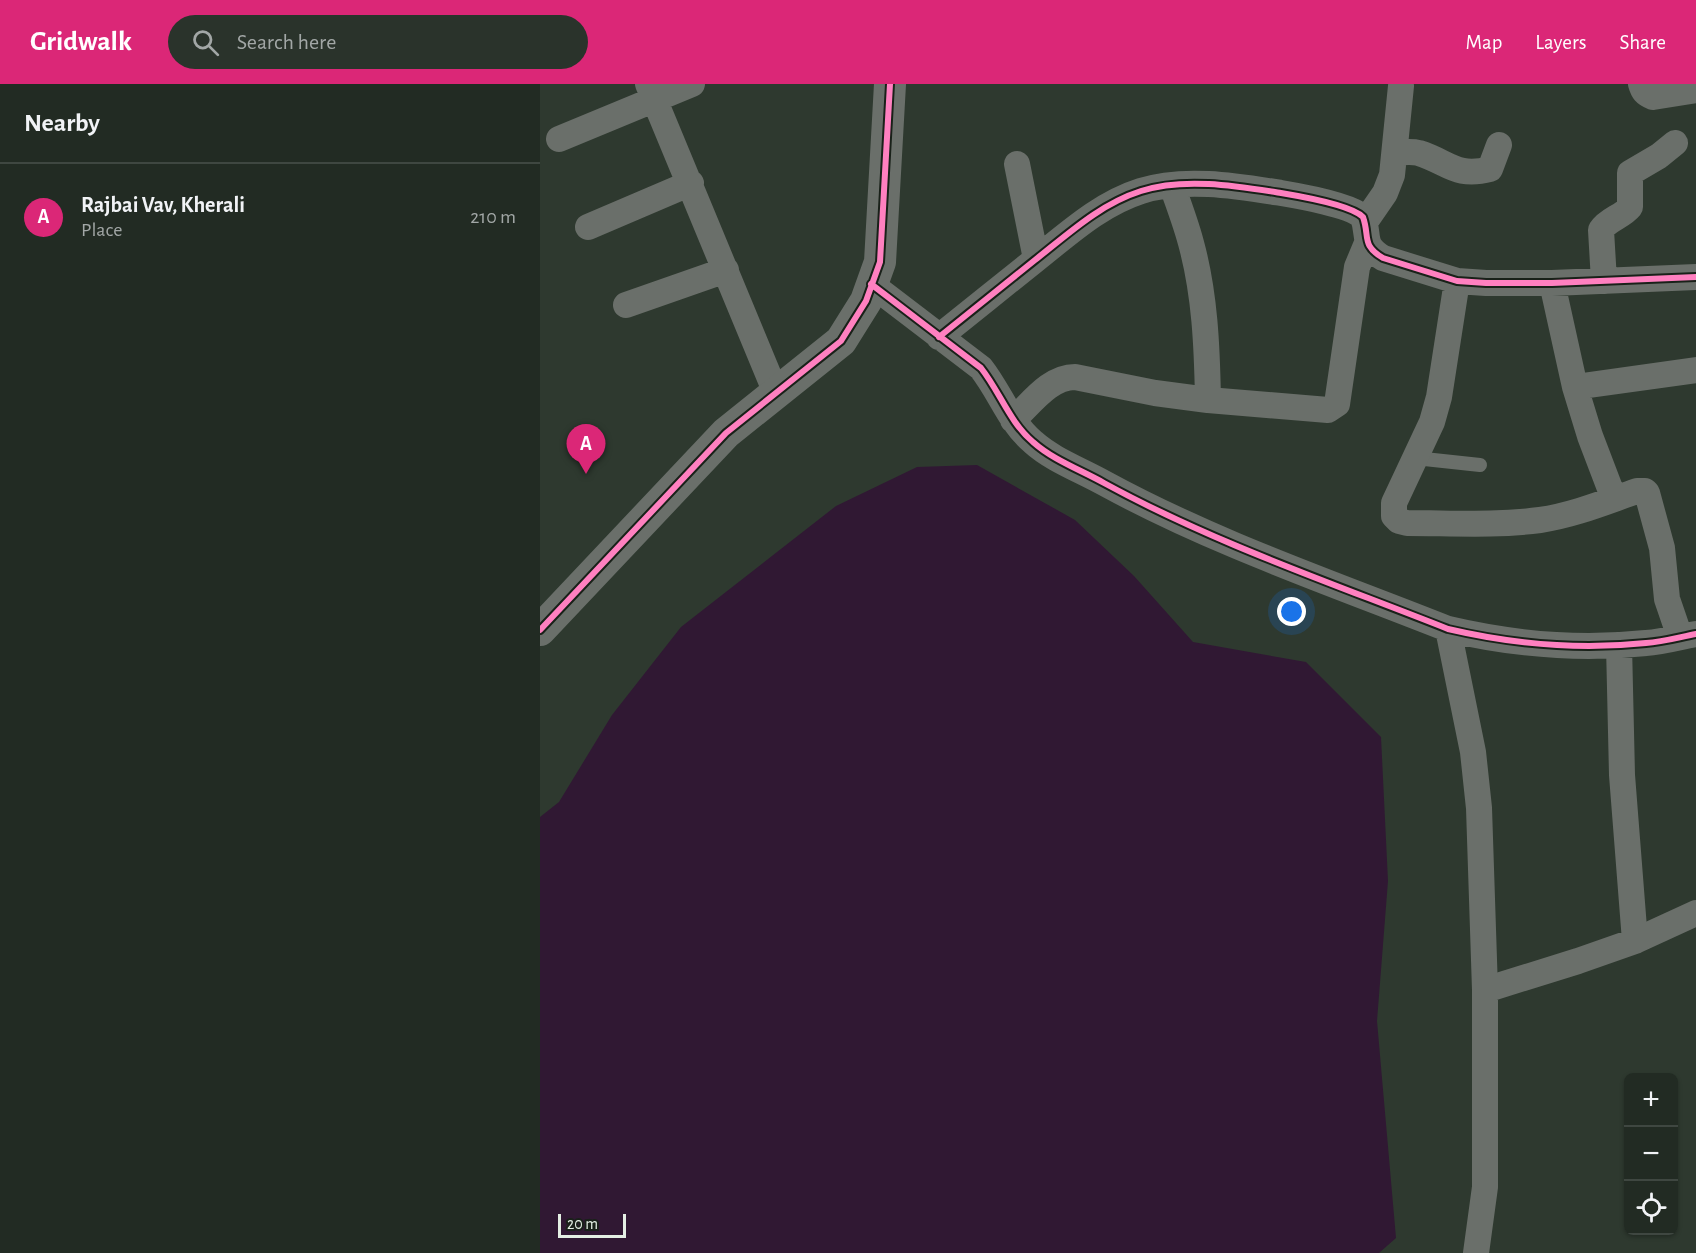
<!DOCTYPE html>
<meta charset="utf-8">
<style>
body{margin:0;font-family:"Alegreya Sans",sans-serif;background:#2a332b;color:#f1f3f6}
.controls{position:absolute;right:18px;bottom:18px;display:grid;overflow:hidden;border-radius:9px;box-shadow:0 2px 4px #0004}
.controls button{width:54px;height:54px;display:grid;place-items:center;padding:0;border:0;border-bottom:2px solid #3f4741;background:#222b23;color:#f1f3f6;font:30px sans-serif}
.scale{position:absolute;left:18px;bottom:15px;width:68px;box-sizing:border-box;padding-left:6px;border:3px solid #e4efe4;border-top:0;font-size:16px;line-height:21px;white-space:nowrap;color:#e4efe4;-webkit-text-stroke:4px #192119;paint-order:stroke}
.you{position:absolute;left:752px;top:528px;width:21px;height:21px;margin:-15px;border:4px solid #fff;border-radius:50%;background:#1a73e8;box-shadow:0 0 0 9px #1a73e833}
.badge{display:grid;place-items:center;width:39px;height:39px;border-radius:50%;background:#db2777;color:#fff;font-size:20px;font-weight:700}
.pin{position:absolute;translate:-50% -50px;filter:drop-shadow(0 2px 3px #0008)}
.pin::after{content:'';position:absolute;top:32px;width:21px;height:18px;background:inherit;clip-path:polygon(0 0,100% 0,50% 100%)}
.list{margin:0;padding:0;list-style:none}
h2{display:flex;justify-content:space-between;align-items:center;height:78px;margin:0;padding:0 24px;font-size:26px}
h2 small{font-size:20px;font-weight:400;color:#a2a7a6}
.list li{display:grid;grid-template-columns:39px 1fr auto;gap:18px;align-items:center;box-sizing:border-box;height:108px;padding:0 24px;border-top:2px solid #3f4741}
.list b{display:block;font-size:22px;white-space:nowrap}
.list p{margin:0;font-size:20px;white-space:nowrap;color:#a2a7a6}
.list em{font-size:20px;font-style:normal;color:#a2a7a6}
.icon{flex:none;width:33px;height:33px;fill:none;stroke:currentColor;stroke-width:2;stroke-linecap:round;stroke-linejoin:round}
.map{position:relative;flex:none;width:1156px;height:1169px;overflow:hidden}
header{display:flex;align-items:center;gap:36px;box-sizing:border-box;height:84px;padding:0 30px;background:#db2777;color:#fff}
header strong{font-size:28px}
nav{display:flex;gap:33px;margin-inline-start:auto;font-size:21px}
.search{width:420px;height:54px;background:#2a332b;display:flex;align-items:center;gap:15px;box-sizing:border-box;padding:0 21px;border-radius:33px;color:#a2a7a6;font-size:22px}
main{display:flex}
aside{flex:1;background:#222b23}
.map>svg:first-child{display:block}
.water{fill:#301833}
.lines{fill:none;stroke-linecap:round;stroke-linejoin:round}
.service{stroke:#6a6f6a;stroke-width:14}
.minor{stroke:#6a6f6a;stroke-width:26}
.tertiary{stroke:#6a6f6a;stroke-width:32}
.cycleway-casing{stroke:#192119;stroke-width:10}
.cycleway{stroke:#ff80c0;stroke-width:6}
</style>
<header>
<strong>Gridwalk</strong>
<div class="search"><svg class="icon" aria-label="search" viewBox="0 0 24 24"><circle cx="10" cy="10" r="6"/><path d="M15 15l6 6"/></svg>Search here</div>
<nav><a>Map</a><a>Layers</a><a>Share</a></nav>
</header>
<main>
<aside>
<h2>Nearby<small></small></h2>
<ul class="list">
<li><span class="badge">A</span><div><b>Rajbai Vav, Kherali</b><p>Place</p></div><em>210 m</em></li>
</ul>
</aside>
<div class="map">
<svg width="1156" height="1169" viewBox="0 0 1156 1169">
<rect width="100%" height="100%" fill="#2e392f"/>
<path class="water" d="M437,381L535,436L594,492L653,558L766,578L841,653L848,797L837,937L856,1154L839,1169H0V733L19,718L72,631L141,543L296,422L377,383Z"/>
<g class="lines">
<path class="service" d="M875,374L940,381"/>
<path class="minor" d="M108,0L236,309
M1101,0C1103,7 1105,10 1113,13L1156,6
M19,55L152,0
M855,69C863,68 871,67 879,69C908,78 916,94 950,85L959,61
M477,80L496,175
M632,102C639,121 646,140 651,159C665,210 667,263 668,316
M825,138L845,109L852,91L861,2
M48,143L151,99
M917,197L899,313L892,338L854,419V432L859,437L867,439C911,439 956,442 1000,436C1034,431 1065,418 1097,407H1105L1107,409L1122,464L1127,515L1140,553
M1064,197L1061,146C1068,135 1082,133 1090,123V89L1119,72L1135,59
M1012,199L1035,303L1050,352L1074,415
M331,200L441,284C460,308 470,339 493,358C513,376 541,386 564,399C674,459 792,499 908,545C972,560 1040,566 1106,559C1123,558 1140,553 1156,550
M86,221L186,186
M399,253C431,227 463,202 495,176C528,150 560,120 601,107C644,93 697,102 741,109C759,112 811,121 823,133C830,153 821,161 843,174L917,197L946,199H1012L1156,193
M1035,303L1156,286
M473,336C491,320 509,293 535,293L615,309L668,316L788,326L797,320L817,183L827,159
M908,545L933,668L939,724L945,906V1103L936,1169
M1079,561L1082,691L1095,857
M945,906L1038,877L1095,857L1156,829"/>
<path class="tertiary" d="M0,546L186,349L301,257L326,217L340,178L350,0"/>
<g class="cycleway-casing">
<path id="cycleway" d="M331,200L441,284C460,308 470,339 493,358C513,376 541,386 564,399C674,459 792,499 908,545C972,560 1040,566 1106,559C1123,558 1140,553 1156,550
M399,253C431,227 463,202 495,176C528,150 560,120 601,107C644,93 697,102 741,109C759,112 811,121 823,133C830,153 821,161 843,174L917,197L946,199H1012L1156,193
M0,546L186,349L301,257L326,217L340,178L350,0"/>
</g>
<use href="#cycleway" class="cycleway"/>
</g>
</svg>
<div class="controls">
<button>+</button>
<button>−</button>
<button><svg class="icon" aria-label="locate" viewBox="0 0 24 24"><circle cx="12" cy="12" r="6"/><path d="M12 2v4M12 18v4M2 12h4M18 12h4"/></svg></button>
</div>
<div class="scale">20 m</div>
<div class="you"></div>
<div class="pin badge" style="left:46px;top:390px">A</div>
</div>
</main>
